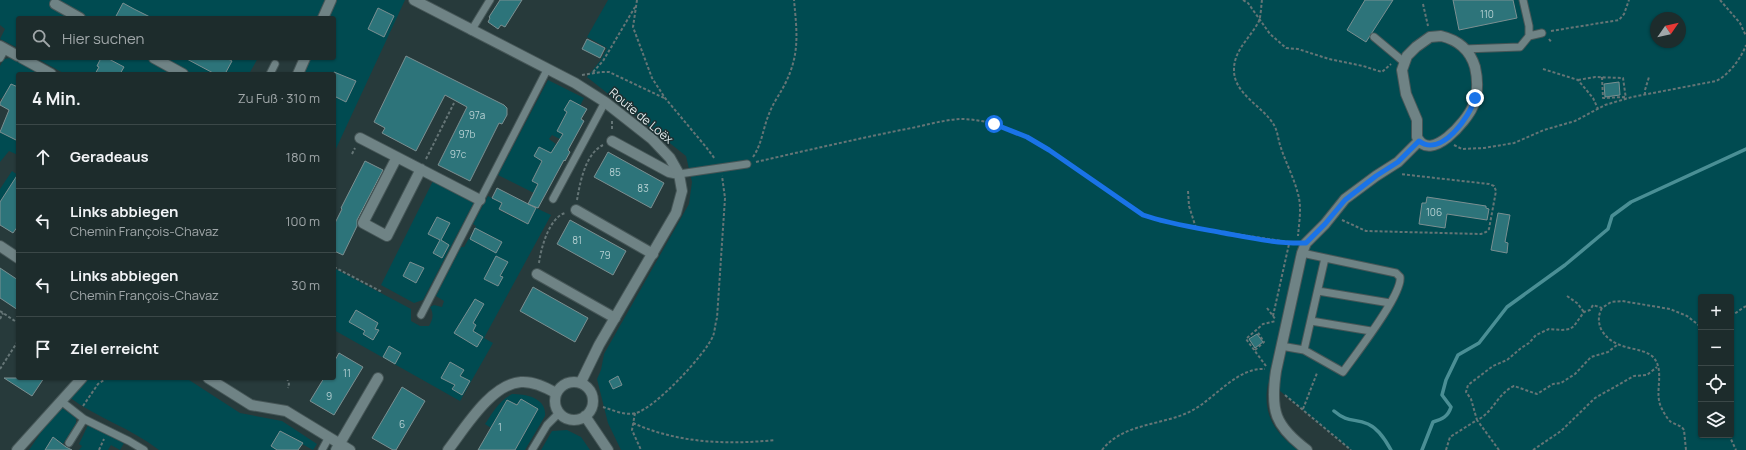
<!DOCTYPE html>
<html lang="de">
<meta charset="utf-8">
<style>
body{margin:0;font-family:Manrope,sans-serif;background:#2a3838;color:#f1f3f6}
.controls{position:absolute;right:12px;bottom:12px;display:grid;overflow:hidden;border-radius:4px;box-shadow:0 1px 3px #0004}
.controls button{width:36px;height:36px;display:grid;place-items:center;padding:0;border:0;border-bottom:1px solid #3b4848;background:#1d2c2c;color:#f1f3f6;font:20px sans-serif}
.compass{position:absolute;left:1650px;top:12px;width:36px;height:36px;border-radius:50%;background:#1d2c2c;box-shadow:0 1px 3px #0004;rotate:56deg}
.stop{position:absolute;width:12px;height:12px;margin:-9px;border:3px solid #1a73e8;border-radius:50%;background:#fff}
.stop.end{background:#1a73e8;border-color:#fff;box-shadow:0 1px 4px #0008}
.list{margin:0;padding:0;list-style:none}
h2{display:flex;justify-content:space-between;align-items:center;height:52px;margin:0;padding:0 16px;font-size:17px}
h2 small{font-size:13px;font-weight:400;color:#a0a7a9}
.list li{display:grid;grid-template-columns:26px 1fr auto;gap:12px;align-items:center;box-sizing:border-box;height:64px;padding:0 16px;border-top:1px solid #3b4848}
.list b{display:block;font-size:15px;white-space:nowrap}
.list p{margin:0;font-size:13px;white-space:nowrap;color:#a0a7a9}
.list em{font-size:13px;font-style:normal;color:#a0a7a9}
.icon{flex:none;width:22px;height:22px;fill:none;stroke:currentColor;stroke-width:2;stroke-linecap:round;stroke-linejoin:round}
.map{position:relative;flex:none;width:1746px;height:450px;overflow:hidden}
.search{position:absolute;background:#1d2c2c;box-shadow:0 1px 3px #0004;left:16px;top:16px;width:320px;height:44px;display:flex;align-items:center;gap:10px;box-sizing:border-box;padding:0 14px;border-radius:4px;color:#a0a7a9;font-size:15px}
.panel{position:absolute;background:#1d2c2c;box-shadow:0 1px 3px #0004;left:16px;top:72px;width:320px;height:308px;border-radius:4px}
.map>svg:first-child{display:block}
.green{fill:#004b51;fill-rule:evenodd}
.lines{fill:none;stroke-linecap:round;stroke-linejoin:round}
.stream{stroke:#4a8f95;stroke-width:3.5}
.building{fill:#2d747a;stroke:#7b8f91}
.lane-casing{stroke:#465657;stroke-width:9}
.street-casing{stroke:#465657;stroke-width:12}
.secondary-casing{stroke:#465657;stroke-width:12}
.path{stroke:#657576;stroke-width:2;stroke-dasharray:3 2;stroke-linecap:butt}
.lane{stroke:#6f8385;stroke-width:7}
.street{stroke:#6f8385;stroke-width:10}
.secondary{stroke:#6f8385;stroke-width:10}
.route{stroke:#1a73e8;stroke-width:5}
.labels{text-anchor:middle;stroke-width:3;stroke-linejoin:round;paint-order:stroke}
.number-label{font-size:10px;fill:#b5cfd1}
.street-label{font-size:12px;fill:#e2edee;stroke:#1d2f31}
</style>
<div class="map">
<svg width="1746" height="450" viewBox="0 0 1746 450">
<rect width="100%" height="100%" fill="#273a3b"/>
<path class="green" d="M0,0H325L318,18H18V48L0,39L5,29L0,25Z
M336,0H405L334,153V74H303L310,58H334V18H328Z
M608,0H1746V450H1351L1280,391L1268,383C1262,414 1274,432 1298,450H621L608,423L597,379L601,370L604,354L689,204L692,182L686,156L587,77L600,61L607,48L587,37ZM1656,18H1680V42H1656ZM1701,297H1731V435H1701Z
M11,58L40,74H18V101L5,94L2,99L0,98V66L4,59Z
M36,58H258L249,74H65Z
M548,80L584,98L580,106L570,100L564,110L567,112L557,131L564,135L562,140L552,135L549,139L556,144L553,150L557,153L556,156L544,150L539,159L542,161L532,180L538,184L534,193L498,175Z
M0,132L18,141V155L9,151L0,162Z
M12,171L18,175L0,202V189Z
M433,181L474,202L423,300L414,303L381,285Z
M488,196L502,203L499,210L527,224L536,208L551,215L484,338L493,343L460,401L334,330V268L411,309V321L420,326H429C433,319 434,314 430,307L434,305L442,307L444,301L436,296L461,247H464L476,226L473,224Z
M88,378H186L240,413L282,421L317,444L313,450L302,444V442L280,431L271,446L277,450H159C131,428 97,418 69,397Z
M512,394C526,394 547,398 545,416L525,450H515L538,409L521,399L517,405L507,400L491,428L485,424C493,412 499,401 512,394Z
M61,407L76,418V423L63,444L53,437L45,450H29L44,428L43,427Z
M88,425L124,443L120,450L111,445L108,450H79L82,446L79,444Z
M567,430L581,437L590,450H541L552,431Z"/>
<g class="lines">
<path class="stream" d="M1334,411C1348,423 1354,418 1368,424C1379,429 1386,441 1391,450
M1422,450L1433,422C1442,419 1448,417 1451,407L1442,395L1446,380L1458,355L1479,343L1507,307L1565,265L1608,229L1612,216L1631,202L1746,149"/>
</g>
<path class="building" d="M500,0H522L505,27L501,25L498,29L488,22L490,18L489,17Z
M1365,0H1393L1366,42L1347,30Z
M1453,0H1513L1517,18L1459,30Z
M123,3L134,9L152,18H115Z
M378,8L394,16L384,37L368,29Z
M587,39L605,48L600,58L582,49Z
M406,56L504,105L507,108V115L502,124L499,123L470,181L438,165L467,107L445,95L416,151L382,133L385,128L374,122Z
M101,58H107L124,67L120,74H95L99,67L97,66Z
M185,58H226L232,61L225,74H215Z
M334,72L356,81L346,102L334,96Z
M1619,82L1620,95L1605,97L1604,84Z
M11,84L18,87V141L0,132L9,110L0,105V103Z
M570,100L587,109L581,119L584,121L568,150L570,152L565,161L564,160L538,208L528,204L538,184L532,181L542,161L534,156L539,147L551,153L563,134L557,131L567,112L564,110Z
M608,152L664,183L651,208L594,177Z
M365,161L383,170L357,220V226L343,255L334,251V225L342,209L341,208Z
M18,174V226L13,233L0,225V202Z
M497,188L536,208L528,224L499,209L502,203L492,198Z
M1427,197L1486,206V208L1489,209L1487,220L1447,214L1445,228L1419,224L1422,203H1426Z
M1498,213L1510,215L1505,242L1508,243L1507,253L1491,250Z
M437,217L450,223L441,240L449,245L442,258L433,253L440,240L428,234Z
M570,220L626,251L613,275L557,244Z
M475,228L502,242L496,253L470,239Z
M496,256L508,262L500,276L503,277L498,286L484,279Z
M410,262L424,268L416,283L403,276Z
M0,268L18,280V310L0,298Z
M533,287L588,318L575,342L520,311Z
M475,299L484,304L473,323L476,325L473,331L483,337L477,347L454,333Z
M356,310L378,323L375,329L379,330L373,340L363,334L365,331L349,322Z
M1257,334L1263,342L1255,348L1249,339Z
M389,346L401,353L395,364L383,357Z
M339,353L363,367L334,415L310,401L324,378H334V362Z
M450,362L464,370L460,376L470,381L462,395L452,389L455,385L441,378Z
M618,376L622,385L613,389L609,381Z
M4,378H44L32,396Z
M402,387L425,401L396,450H393L372,438Z
M521,399L538,409L515,450H478L507,400L517,405Z
M280,431L303,443L298,450H277L271,446Z
M53,437L66,447L72,450H45Z"/>
<g class="lines">
<g class="lane-casing">
<path id="lane" d="M471,31L490,0
M1529,36L1542,33
M1374,37L1404,62
M1464,49L1520,47L1529,36V26L1523,0
M0,58L5,49
M270,74L275,64
M679,174L747,164
M553,199L605,102
M1318,291L1390,303
M421,315L547,70
M1311,321L1371,331
M1281,346L1304,350L1343,372C1355,355 1403,294 1400,277L1396,273L1302,253
M1304,350L1325,258
M61,401L84,419L129,441L144,450
M69,443L84,419
M322,450L329,437
M532,450L547,425L559,413"/>
</g>
<g class="street-casing">
<path id="street" d="M55,4L80,18
M323,18L331,0
M1441,36C1458,40 1470,50 1475,67C1478,80 1478,94 1473,106C1467,121 1430,164 1417,137V120L1406,94L1402,70L1407,56L1416,47L1430,37Z
M0,46L18,56
M22,58L51,74
M154,58L183,74
M298,74L305,58
M360,138L480,200
M612,141L669,172L679,174
M397,157L363,223L387,236L421,169
M576,210L653,254
M0,246L18,258
M537,274L615,318
M208,378L251,405L286,411L350,450
M17,450L82,378
M336,450L378,378
M448,450C465,428 491,384 521,382C533,381 545,387 556,393
M1307,450C1275,426 1270,411 1276,371L1302,253L1306,243L1325,224L1345,199L1376,176L1398,162L1419,141"/>
</g>
<g class="secondary-casing">
<path id="secondary" d="M414,0L575,83L605,102L652,139L670,158L679,174L682,191L676,213L599,345L581,382
M555 401a19 19 0 1 1 38 0a19 19 0 1 1-38 0Z
M585,416L608,450"/>
</g>
<path class="path" d="M637,0L633,27L652,78L665,98L706,147L715,159
M1243,0L1248,3L1270,34L1286,48L1298,49L1329,59L1363,66L1382,72L1391,64
M1262,0C1261,7 1261,15 1259,21C1251,37 1234,50 1234,69C1233,94 1263,106 1274,125C1278,132 1278,140 1281,148C1286,163 1294,178 1298,194C1302,207 1299,223 1298,236
M1720,0L1740,23L1746,36
M1423,4L1428,26
M1551,31L1619,20L1624,14L1629,0
M1549,39L1552,43
M1543,69L1578,80L1593,98L1598,109
M593,72L603,61L635,7
M582,75L601,72H609L664,98
M1602,77L1603,98L1625,97
M1578,80L1595,77L1623,78L1626,99
M1645,95V90L1649,77
M612,121V131
M1454,145L1462,149L1484,148L1514,143L1544,130L1575,121L1605,105L1632,97L1716,81C1728,76 1742,57 1746,45
M352,154L355,148
M753,157C762,144 763,128 769,114C773,103 780,94 785,84C800,54 797,33 794,0
M426,159L454,103
M756,162C804,151 852,140 901,130C920,127 941,120 960,119C984,119 1007,127 1027,137C1069,158 1103,192 1143,215L1159,221L1196,228L1295,243
M1188,191L1189,206L1196,228
M577,200C580,183 585,154 603,145
M1342,220L1366,231L1481,234L1486,232L1489,229L1496,191L1494,186L1489,184L1400,174
M539,263C541,248 549,218 565,213
M334,267L380,291L381,289
M1567,296L1577,303L1584,312
M1267,308L1276,320
M1602,308C1598,315 1598,322 1601,329C1614,353 1643,345 1654,358C1665,372 1654,392 1661,407C1663,411 1667,419 1671,422C1676,425 1681,425 1684,430L1686,450
M0,311L18,323
M1273,316L1289,244
M1731,316L1746,306
M0,319L3,313
M1255,350L1264,342L1257,331
M1266,366L1246,339L1263,324L1276,321
M0,369L18,341
M287,378L289,384L288,388
M1285,395L1351,450
M83,406L98,384L107,378
M603,407C613,410 625,416 636,413C655,408 705,355 713,336C715,331 715,324 717,318L725,198L722,176
M1303,409L1317,373
M635,413L632,430L641,450
M633,423C677,443 727,445 775,440
M1729,435L1736,450
M99,450L104,439
M1102,450C1124,422 1164,426 1193,410C1215,398 1238,367 1265,369
M1446,450L1450,437L1477,420L1471,399L1466,392L1468,385L1493,366L1507,360L1521,348L1529,343L1536,335L1549,329L1561,330L1570,329L1574,326L1584,312L1590,310L1593,305L1602,308L1611,302L1622,301L1670,309L1687,316L1701,327
M1499,450L1477,420C1492,414 1498,393 1514,386L1537,394L1553,384L1561,383L1575,374L1591,357L1608,352L1617,345
M1533,450L1561,431L1595,398L1634,376L1647,375L1657,367"/>
<use href="#lane" class="lane"/>
<use href="#street" class="street"/>
<use href="#secondary" class="secondary"/>
</g>
<g class="lines">
<path class="route" d="M994,124L1027,137L1049,150L1143,215C1169,224 1197,228 1224,233C1251,238 1279,244 1306,243L1325,224L1345,200L1376,176L1398,162L1419,141C1441,158 1470,117 1475,98"/>
</g>
<g class="labels">
<g class="number-label">
<text x="1487" y="18">110</text>
<text x="477" y="119">97a</text>
<text x="467" y="138">97b</text>
<text x="458" y="158">97c</text>
<text x="615" y="176">85</text>
<text x="643" y="192">83</text>
<text x="1434" y="216">106</text>
<text x="577" y="244">81</text>
<text x="605" y="259">79</text>
<text x="347" y="377">11</text>
<text x="329" y="400">9</text>
<text x="402" y="428">6</text>
<text x="500" y="431">1</text>
</g>
<g class="street-label">
<text transform="translate(641 116) rotate(40)" y="4">Route de Loëx</text>
</g>
</g>
</svg>
<div class="controls">
<button>+</button>
<button>−</button>
<button><svg class="icon" aria-label="locate" viewBox="0 0 24 24"><circle cx="12" cy="12" r="6"/><path d="M12 2v4M12 18v4M2 12h4M18 12h4"/></svg></button>
<button><svg class="icon" aria-label="layers" viewBox="0 0 24 24"><path d="M12 4l9 5-9 5-9-5zM3 14l9 5 9-5"/></svg></button>
</div>
<svg class="compass" viewBox="-18 -18 36 36"><path d="M0-13l5 13h-10z" fill="#e53935"/><path d="M0 13l5-13h-10z" fill="#a0a7a9"/></svg>
<div class="stop" style="left:994px;top:124px"></div>
<div class="stop end" style="left:1475px;top:98px"></div>
<div class="search"><svg class="icon" aria-label="search" viewBox="0 0 24 24"><circle cx="10" cy="10" r="6"/><path d="M15 15l6 6"/></svg>Hier suchen</div>
<section class="panel">
<h2>4 Min.<small>Zu Fuß · 310 m</small></h2>
<ul class="list">
<li><svg class="icon" aria-label="ahead" viewBox="0 0 24 24"><path d="M12 20V5M6 11l6-6 6 6"/></svg><div><b>Geradeaus</b></div><em>180 m</em></li>
<li><svg class="icon" aria-label="left" viewBox="0 0 24 24"><path d="M17 20v-9H6M10 6l-5 5 5 5"/></svg><div><b>Links abbiegen</b><p>Chemin François-Chavaz</p></div><em>100 m</em></li>
<li><svg class="icon" aria-label="left" viewBox="0 0 24 24"><path d="M17 20v-9H6M10 6l-5 5 5 5"/></svg><div><b>Links abbiegen</b><p>Chemin François-Chavaz</p></div><em>30 m</em></li>
<li><svg class="icon" aria-label="arrive" viewBox="0 0 24 24"><path d="M6 21V4h12l-3 4 3 4H6"/></svg><div><b>Ziel erreicht</b></div></li>
</ul>
</section>
</div>
